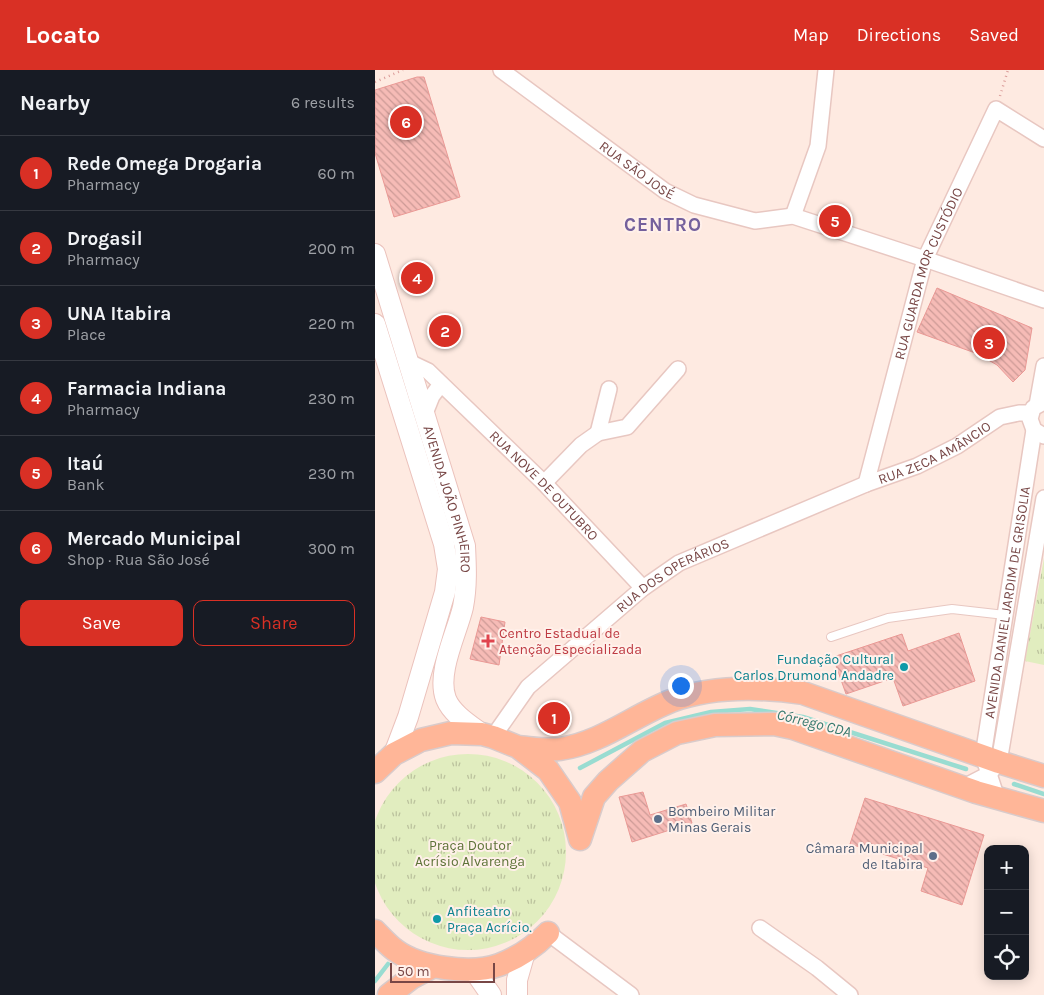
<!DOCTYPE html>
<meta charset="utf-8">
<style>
body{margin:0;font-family:Karla,sans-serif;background:#20242c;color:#f1f3f6}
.controls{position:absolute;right:15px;bottom:15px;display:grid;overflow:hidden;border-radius:10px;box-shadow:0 2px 12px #0003}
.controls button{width:45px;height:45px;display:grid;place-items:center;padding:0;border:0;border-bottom:1px solid #363941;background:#171b24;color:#f1f3f6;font:25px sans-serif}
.scale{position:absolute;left:15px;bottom:12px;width:105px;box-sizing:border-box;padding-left:5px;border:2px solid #784746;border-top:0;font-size:14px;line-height:18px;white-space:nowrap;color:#784746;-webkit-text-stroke:4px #fff0ea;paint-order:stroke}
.you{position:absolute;left:305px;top:615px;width:18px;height:18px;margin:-12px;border:4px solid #fff;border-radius:50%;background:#1a73e8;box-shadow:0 0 0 8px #1a73e833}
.badge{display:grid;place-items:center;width:32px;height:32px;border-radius:50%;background:#d93025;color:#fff;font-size:16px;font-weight:700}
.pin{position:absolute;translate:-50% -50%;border:2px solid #fff;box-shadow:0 1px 5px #0006}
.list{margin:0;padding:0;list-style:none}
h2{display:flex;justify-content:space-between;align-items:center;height:65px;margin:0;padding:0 20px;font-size:21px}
h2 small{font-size:16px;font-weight:400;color:#9ea1a6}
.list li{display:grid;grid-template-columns:32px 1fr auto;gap:15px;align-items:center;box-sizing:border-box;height:75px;padding:0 20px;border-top:1px solid #363941}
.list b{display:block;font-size:19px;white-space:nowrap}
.list p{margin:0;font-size:16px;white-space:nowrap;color:#9ea1a6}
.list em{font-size:16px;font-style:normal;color:#9ea1a6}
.actions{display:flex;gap:10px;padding:15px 20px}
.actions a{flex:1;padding:11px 0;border:1px solid #d93025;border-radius:10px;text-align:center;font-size:18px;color:#d93025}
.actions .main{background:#d93025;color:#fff}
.icon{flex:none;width:28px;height:28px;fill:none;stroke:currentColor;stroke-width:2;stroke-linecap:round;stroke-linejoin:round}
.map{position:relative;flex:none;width:669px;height:925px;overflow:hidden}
header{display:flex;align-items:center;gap:30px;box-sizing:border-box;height:70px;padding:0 25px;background:#d93025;color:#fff}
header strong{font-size:24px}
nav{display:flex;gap:28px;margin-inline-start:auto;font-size:18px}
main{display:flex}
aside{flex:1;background:#171b24}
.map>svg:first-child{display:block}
.grass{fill:url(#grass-tufts)}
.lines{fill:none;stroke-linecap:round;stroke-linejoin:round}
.stream{stroke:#99dcd1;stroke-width:4.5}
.building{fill:url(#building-back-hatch);stroke:#ea9995}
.lane-casing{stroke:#e8c7c1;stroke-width:10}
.street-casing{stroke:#e8c7c1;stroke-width:18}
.secondary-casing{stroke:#ebc2bc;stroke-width:22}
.primary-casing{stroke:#d9cbcb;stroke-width:25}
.path{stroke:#db9d9a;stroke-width:2.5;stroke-dasharray:1 4;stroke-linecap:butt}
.lane{stroke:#fff;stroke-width:8}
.street{stroke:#fff;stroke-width:15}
.secondary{stroke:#fff;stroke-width:20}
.primary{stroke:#ffb698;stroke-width:22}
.health-dot{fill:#e0444e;stroke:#fff0ea;stroke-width:2}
.culture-dot{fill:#0f9aa8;stroke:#fff0ea;stroke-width:2}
.service-dot{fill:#5c6f8a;stroke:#fff0ea;stroke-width:2}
.labels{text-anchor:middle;stroke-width:4;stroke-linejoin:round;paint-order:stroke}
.street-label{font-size:14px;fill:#784746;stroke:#fff0ea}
.health-label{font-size:14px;fill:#be3a42;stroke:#fff0ea;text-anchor:start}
.culture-label{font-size:14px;fill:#0d838f;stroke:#fff0ea;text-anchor:end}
.service-label{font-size:14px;fill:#4e5e75;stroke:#fff0ea;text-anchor:start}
.park-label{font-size:14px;fill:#5d7337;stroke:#fff0ea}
.water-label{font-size:15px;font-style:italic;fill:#35786d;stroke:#fff0ea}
.district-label{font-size:19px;font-weight:bold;letter-spacing:1px;fill:#74609c;stroke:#fff0ea}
</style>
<header>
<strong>Locato</strong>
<nav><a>Map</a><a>Directions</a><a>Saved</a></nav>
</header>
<main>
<aside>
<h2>Nearby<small>6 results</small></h2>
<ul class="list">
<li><span class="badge">1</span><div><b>Rede Omega Drogaria</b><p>Pharmacy</p></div><em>60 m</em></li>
<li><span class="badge">2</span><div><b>Drogasil</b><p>Pharmacy</p></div><em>200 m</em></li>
<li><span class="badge">3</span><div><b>UNA Itabira</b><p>Place</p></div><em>220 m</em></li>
<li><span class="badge">4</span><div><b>Farmacia Indiana</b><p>Pharmacy</p></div><em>230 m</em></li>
<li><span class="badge">5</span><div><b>Itaú</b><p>Bank</p></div><em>230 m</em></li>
<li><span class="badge">6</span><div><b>Mercado Municipal</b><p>Shop · Rua São José</p></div><em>300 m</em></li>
</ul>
<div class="actions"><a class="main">Save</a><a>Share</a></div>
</aside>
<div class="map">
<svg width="669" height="925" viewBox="0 0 669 925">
<defs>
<pattern id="grass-tufts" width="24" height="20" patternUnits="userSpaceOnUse" patternTransform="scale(1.25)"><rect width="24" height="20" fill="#e1edbf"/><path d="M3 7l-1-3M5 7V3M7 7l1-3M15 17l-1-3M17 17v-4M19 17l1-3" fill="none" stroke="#bbc29d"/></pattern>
<pattern id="building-back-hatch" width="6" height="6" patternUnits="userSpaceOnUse" patternTransform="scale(1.25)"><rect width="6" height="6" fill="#f6bbb6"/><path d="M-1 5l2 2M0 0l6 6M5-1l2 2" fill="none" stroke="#cc9a96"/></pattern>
</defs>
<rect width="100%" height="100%" fill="#feeae1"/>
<path class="grass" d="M669,488V595L650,591Z
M-5 782a98 98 0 1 1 196 0a98 98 0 1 1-196 0Z"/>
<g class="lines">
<path class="stream" d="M205,698L290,653L336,642L375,639L428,647L591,699
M639,714L669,724
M0,911L13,894"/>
</g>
<path class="building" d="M42,7H49L85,127L19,147L0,83V20Z
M562,218L657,258L650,300L638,312L622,295L603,284L542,262Z
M106,547L130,552L124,595L95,589Z
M584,563L600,611L528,636L518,608L471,624L458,587L527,564L533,581Z
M268,722L275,745L311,734L317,753L257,772L244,727Z
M490,728L609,765L587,835L546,821L553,798L475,774Z"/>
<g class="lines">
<g class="lane-casing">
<path id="lane" d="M456,567L513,548L577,539L630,545"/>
</g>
<g class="street-casing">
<g id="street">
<path id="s1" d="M126,0L290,121L319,135L380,151L418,146L550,189L669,230"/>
<path d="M418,146L443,76L451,0"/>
<path id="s2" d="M34,292L53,301L169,413L268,518"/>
<path d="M669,332L658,338L655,349L659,360L669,366"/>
<path d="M662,335L669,296"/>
<path d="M49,346L57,326L66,314"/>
<path d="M223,363L234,319"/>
<path d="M169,413L206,375L223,363L252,357L303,299"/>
<path id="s3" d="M491,414L550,189L621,39L669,69"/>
<path id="s4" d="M118,667L153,617L268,518L304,493L491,414L542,396L582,376L625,347L644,343H656"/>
<path d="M589,717L614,704L624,692L669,428"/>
<path id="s5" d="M622,728L608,686L659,360"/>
<path d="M385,858L442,898L475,925"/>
<path d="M173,863L256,925"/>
</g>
</g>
<g class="secondary-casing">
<g id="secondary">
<path id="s6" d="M0,184L90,476C91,496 92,516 88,537C82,563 61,603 71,629C77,644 95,655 107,664"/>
<path d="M0,254L69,474L73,499L70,522L33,647L19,684"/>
<path d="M98,899L116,925"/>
<path d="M142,925V910L150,882"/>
</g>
</g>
<g class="primary-casing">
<path id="primary" d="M143,677C156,678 172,681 185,679C226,673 258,646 296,631C337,616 386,617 428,623L624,692L669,706
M0,702L19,684L46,670L76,663L107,664L118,667L143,677L173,700L195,732L205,769
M205,769L219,727L233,711L267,681L302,663L340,655L399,654L418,658L601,722L669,741
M0,861C6,867 13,875 20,880C44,898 96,905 124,895C143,888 159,877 173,863
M14,925L36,908L57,897"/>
</g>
<path class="path" d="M0,12L28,0
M625,26L633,0"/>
<use href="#lane" class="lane"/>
<use href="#street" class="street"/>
<use href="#secondary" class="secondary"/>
<use href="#primary" class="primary"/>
</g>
<path class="health-dot" d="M110.5 563.5h5v5h5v5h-5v5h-5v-5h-5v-5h5z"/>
<g class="culture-dot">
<circle cx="529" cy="597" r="5"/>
<circle cx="62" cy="849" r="5"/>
</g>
<g class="service-dot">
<circle cx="283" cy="749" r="5"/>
<circle cx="558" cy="786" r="5"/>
</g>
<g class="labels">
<g class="street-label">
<text dy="5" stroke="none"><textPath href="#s1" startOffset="169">RUA SÃO JOSÉ</textPath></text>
<text dy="5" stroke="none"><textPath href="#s3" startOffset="220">RUA GUARDA MOR CUSTÓDIO</textPath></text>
<text dy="5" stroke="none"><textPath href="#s4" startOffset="535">RUA ZECA AMÂNCIO</textPath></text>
<text dy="5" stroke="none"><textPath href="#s2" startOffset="184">RUA NOVE DE OUTUBRO</textPath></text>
<text dy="5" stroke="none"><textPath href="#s6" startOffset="256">AVENIDA JOÃO PINHEIRO</textPath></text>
<text dy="5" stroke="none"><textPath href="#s4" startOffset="245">RUA DOS OPERÁRIOS</textPath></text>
<text dy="5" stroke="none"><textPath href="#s5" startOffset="200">AVENIDA DANIEL JARDIM DE GRISOLIA</textPath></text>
</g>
<g class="health-label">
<text x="124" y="568">Centro Estadual de<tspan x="124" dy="16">Atenção Especializada</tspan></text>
</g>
<g class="culture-label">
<text x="519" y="594">Fundação Cultural<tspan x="519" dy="16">Carlos Drumond Andadre</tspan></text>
<text x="72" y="846" text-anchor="start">Anfiteatro<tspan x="72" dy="16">Praça Acrício.</tspan></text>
</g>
<g class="service-label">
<text x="293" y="746">Bombeiro Militar<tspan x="293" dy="16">Minas Gerais</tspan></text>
<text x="548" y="783" text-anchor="end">Câmara Municipal<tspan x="548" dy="16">de Itabira</tspan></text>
</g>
<g class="park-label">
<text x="95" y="780">Praça Doutor<tspan x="95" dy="16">Acrísio Alvarenga</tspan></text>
</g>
<g class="water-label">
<text transform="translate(439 653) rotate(14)" y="5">Córrego CDA</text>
</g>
<g class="district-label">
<text x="288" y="161">CENTRO</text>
</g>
</g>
</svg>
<div class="controls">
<button>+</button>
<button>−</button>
<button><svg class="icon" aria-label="locate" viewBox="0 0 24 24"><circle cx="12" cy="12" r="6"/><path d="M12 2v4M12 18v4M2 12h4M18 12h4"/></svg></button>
</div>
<div class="scale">50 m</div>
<div class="you"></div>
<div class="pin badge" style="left:179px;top:648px">1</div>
<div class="pin badge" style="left:70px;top:261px">2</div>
<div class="pin badge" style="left:614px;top:273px">3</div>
<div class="pin badge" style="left:42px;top:208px">4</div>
<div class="pin badge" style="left:460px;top:151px">5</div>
<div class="pin badge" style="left:31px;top:52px">6</div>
</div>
</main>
